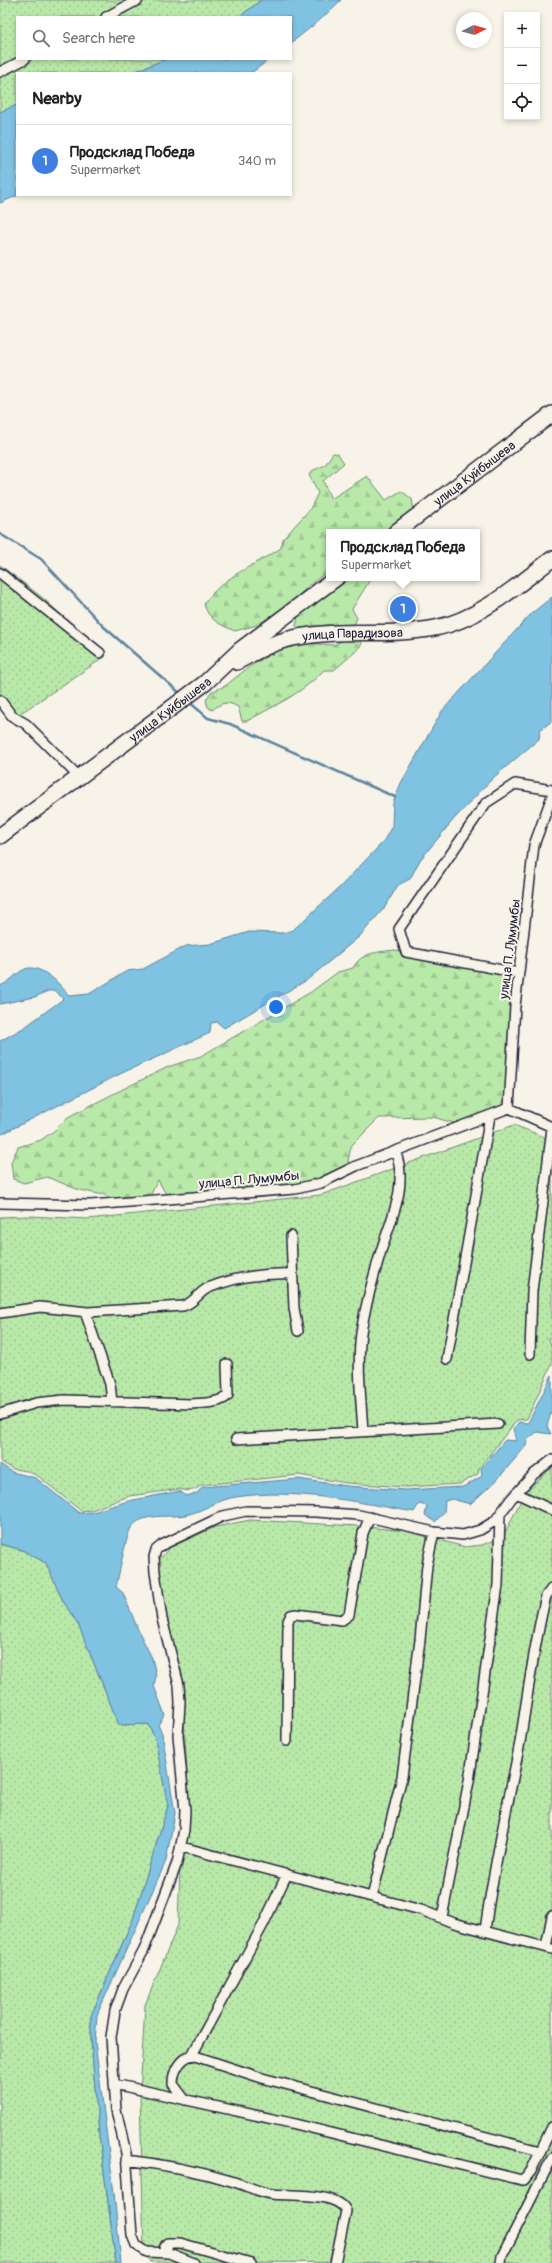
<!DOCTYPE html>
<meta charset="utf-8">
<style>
body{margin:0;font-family:Pangolin,sans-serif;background:#f6f6f6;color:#202124}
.controls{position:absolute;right:12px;top:12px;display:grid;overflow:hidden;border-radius:0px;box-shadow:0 2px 6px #0003}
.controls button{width:36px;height:36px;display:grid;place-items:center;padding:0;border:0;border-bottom:1px solid #e0e0e0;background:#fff;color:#202124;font:20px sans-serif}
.compass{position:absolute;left:456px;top:12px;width:36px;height:36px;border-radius:50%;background:#fff;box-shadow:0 2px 6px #0003;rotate:84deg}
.you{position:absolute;left:276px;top:1007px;width:14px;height:14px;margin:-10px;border:3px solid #fff;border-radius:50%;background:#1a73e8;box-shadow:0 0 0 6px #1a73e833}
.badge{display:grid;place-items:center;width:26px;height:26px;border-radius:50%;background:#ea580c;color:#fff;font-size:13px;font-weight:700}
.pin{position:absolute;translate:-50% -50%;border:2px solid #fff;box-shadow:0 1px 4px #0006}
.popup{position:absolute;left:326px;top:529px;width:154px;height:52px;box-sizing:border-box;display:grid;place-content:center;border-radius:0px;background:#fff;filter:drop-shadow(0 1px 3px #0005);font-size:13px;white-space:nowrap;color:#757577}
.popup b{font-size:15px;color:#202124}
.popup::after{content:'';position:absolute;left:50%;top:100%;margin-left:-8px;border:8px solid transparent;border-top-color:#fff}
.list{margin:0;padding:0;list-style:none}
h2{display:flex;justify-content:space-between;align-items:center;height:52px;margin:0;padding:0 16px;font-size:17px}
h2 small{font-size:13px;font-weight:400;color:#757577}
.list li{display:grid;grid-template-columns:26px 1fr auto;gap:12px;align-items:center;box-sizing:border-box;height:72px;padding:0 16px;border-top:1px solid #e0e0e0}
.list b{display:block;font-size:15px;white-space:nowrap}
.list p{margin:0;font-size:13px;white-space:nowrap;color:#757577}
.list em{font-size:13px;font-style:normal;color:#757577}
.icon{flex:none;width:22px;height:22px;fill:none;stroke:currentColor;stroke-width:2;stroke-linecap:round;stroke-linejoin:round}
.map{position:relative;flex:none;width:552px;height:2263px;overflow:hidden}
.search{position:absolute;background:#fff;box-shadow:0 2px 6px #0003;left:16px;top:16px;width:276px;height:44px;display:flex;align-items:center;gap:10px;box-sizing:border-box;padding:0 14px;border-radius:0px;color:#757577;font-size:15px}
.panel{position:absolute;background:#fff;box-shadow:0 2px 6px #0003;left:16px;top:72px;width:276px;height:124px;border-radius:0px}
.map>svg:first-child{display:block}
.forest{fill:url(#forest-firs);stroke:#6e8672}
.garden{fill:url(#garden-dots);stroke:#6e8672}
.water{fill:#80c2e1;stroke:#5a829f}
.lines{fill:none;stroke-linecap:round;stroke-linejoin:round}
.stream{stroke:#5a829f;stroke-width:2.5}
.minor-casing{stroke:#22223b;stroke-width:12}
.trunk-casing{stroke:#22223b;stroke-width:18}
.minor{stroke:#f7f3e8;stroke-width:9}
.trunk{stroke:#f7f3e8;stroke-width:15}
.labels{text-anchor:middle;stroke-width:4;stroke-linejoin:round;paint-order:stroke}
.street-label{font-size:13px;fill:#22223b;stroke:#f7f3e8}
</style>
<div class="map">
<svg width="552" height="2263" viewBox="0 0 552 2263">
<defs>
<pattern id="forest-firs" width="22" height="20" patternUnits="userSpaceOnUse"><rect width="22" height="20" fill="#b9e9a9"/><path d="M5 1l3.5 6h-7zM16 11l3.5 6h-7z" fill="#9fc892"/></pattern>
<pattern id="garden-dots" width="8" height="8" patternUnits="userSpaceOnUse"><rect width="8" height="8" fill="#b9e9a9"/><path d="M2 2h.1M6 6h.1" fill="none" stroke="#9fc892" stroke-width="1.8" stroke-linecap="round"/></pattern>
</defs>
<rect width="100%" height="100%" fill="#f7f3e8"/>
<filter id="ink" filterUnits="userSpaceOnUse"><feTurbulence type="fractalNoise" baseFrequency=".025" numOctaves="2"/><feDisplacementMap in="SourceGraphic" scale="8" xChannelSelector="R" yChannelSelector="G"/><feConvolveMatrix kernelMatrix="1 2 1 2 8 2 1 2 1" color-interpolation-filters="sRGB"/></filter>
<g filter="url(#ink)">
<path class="forest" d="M333,453L338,454L344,463L323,481L331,499L367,476L386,500L401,491L412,499L414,511L382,532H329V570L309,585L294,601L257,625L235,631C221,625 208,620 204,604C223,576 254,566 281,548L283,539L310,509L318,493L309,475L312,471L325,465Z
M351,578H371L352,609L357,618L354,625H326L299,629L296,626L298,616Z
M359,639L362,644L354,653L334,670H324C303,693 274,706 247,721H242L238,707C227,701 222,702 212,710L208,707L206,700L211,692L225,686L249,667L275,651L304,643L334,645L343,640Z
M395,950L514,974L505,1099L499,1109L460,1125L433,1117L379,1118L351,1146L347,1167L321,1181L295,1187L167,1196L158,1180L149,1198L116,1200L104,1195L79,1190L47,1177L24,1183L13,1179L11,1162L18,1147L41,1140L55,1130L68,1117L119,1091L168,1067L201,1056L311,992L338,972L353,968C361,952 379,952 395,950Z"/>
<path class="garden" d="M0,0H261L239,17H17V59H166L131,73H17V105L0,112Z
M0,565L43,598L106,656L18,715L0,706Z
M514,1125L552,1140V1335L549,1338L552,1350V1364L527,1419L517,1420L479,1468L478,1474L460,1484L405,1487L347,1483L298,1475L202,1485C194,1491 189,1492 180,1489L129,1496L92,1510L81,1511L38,1476L27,1471L13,1469L0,1461V1217L29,1216L87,1219L321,1195Z
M552,1467V2263L150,2262L144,2252L140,2094L145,2005L178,1925L180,1867L189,1808L183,1704L157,1583L160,1559L169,1548L215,1527L250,1520L357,1526L406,1531L465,1547L482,1545L503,1537L525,1492Z
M0,1544L22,1550L46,1563L63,1601L78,1624L119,1725L148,1724L155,1738L168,1806L133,1919L91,2016V2042L99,2134L116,2263H0Z"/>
<path class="water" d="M261,0H341L320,20L291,43V17H239Z
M166,59H270L251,73H131Z
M17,105V195H19L0,203V112Z
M552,597V721L540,730L539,739L493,778L454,819L420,860L410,879L398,885L385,907L360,936L307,980L224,1028L217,1022L211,1023L210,1033L122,1073L0,1135V1041L25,1027L63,999L56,991H48L35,997L0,1004V986C10,982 14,975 23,970C38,961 61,984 69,996L89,994L127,971L143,969L186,946L210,944L249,932L283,933L293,930L339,888L383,842L392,826L393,803L401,783L442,711L532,613Z
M552,1375V1409L547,1426L551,1434L537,1432L527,1440L526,1446L496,1481L470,1504L452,1499L445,1501L444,1512L435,1522L425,1515L427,1506L419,1504L414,1512C356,1502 295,1488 236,1497C219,1499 202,1512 185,1515C170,1518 141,1512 131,1528C126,1536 119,1575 116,1587L123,1593L139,1632L152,1658L156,1675L154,1686L165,1715L158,1725L162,1733L175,1813L166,1861L97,2015L95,2042L114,2193L121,2263H116L99,2134L91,2042V2016L133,1919L168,1806L155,1738L148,1724L119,1725L78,1624L63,1601L46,1563L22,1550L0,1544V1464L12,1472L36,1478L79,1513L93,1512L128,1501L180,1491L186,1496L197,1493L203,1487L298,1479L347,1486L405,1490L463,1487L482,1476L481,1468L505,1440L516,1441L513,1429L519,1422L528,1423Z"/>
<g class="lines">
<path class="stream" d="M0,534L41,559L103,626L182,695
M188,701L208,718L230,724L395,797"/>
<g class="minor-casing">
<path id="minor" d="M106,17L138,0
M0,72L25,59
M0,573L100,653
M0,700L12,716L26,724L78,776
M519,973L406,952L399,929L486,803L515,784L552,790
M509,1108L552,1127
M0,1203L91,1205L295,1189L321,1183L356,1166L509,1108L515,1006L534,845L552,796
M291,1236L294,1308L298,1331
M85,1312L110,1384L112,1402
M0,1313L40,1307L88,1312L183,1306C194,1303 198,1293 208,1288C235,1277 263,1273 292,1274
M530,1354L532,1291L552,1128
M447,1359L490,1116
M0,1414L36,1403L64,1400L191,1404C201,1403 221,1404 228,1395L227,1364
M363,1431C361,1399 357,1365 361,1333C365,1306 373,1278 381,1251C391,1219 409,1184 395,1151
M236,1439L498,1424
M516,1493L552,1510
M287,1741L288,1621L291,1615L296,1614L342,1620L349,1615L363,1533L370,1517
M182,1847L421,1910L454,1923L552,1949
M372,1897L402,1777L420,1640L427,1565L434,1532
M442,1917L469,1781L498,1585L500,1514
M485,1931C493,1867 508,1806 520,1742C528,1693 534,1644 546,1596L552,1588
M546,1947L552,1916
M192,2055L262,2078L540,2151
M114,2084L291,2123L522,2180H524L531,2171L552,2127
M185,2100L173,2084C173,2072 179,2059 192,2055L264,1923L287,1874
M126,2160C161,2164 197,2171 231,2181C245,2185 258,2192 272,2194C290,2196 339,2192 346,2211L335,2263
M169,2253L147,2252L136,2245L132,2235L126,2153L116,2110L111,2037L115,2011L123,1989L144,1950L177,1863L184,1830L185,1811L178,1735L180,1703L179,1685L162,1619L155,1572L154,1557L156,1550L162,1545L223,1516L246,1511L316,1512L359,1515L434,1532L463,1535L480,1530L495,1521L511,1499L534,1474L552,1460
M194,2263L169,2253L165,2246L167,2243H180L251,2263
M501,2263L502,2256L552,2158"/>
</g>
<g class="trunk-casing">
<g id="trunk">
<path id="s1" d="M396,532L552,414"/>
<path id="s2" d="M237,662C255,652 273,642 293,638C340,628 388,637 435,628C478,620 518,585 552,559"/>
<path id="s3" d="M0,836L205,683L240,650L336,578"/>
</g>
</g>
<use href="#minor" class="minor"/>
<use href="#trunk" class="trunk"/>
</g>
</g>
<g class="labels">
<g class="street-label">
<text dy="5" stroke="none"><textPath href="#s1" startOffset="98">улица Куйбышева</textPath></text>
<text dy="5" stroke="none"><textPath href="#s2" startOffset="121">улица Парадизова</textPath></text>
<text dy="5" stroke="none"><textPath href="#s3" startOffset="212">улица Куйбышева</textPath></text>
<text transform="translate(509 949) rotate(-83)" y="5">улица П. Лумумбы</text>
<text transform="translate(249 1179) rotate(-5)" y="5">улица П. Лумумбы</text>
</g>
</g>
</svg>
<div class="controls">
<button>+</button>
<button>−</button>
<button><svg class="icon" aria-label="locate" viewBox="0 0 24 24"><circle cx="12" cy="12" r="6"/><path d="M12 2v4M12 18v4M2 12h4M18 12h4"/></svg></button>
</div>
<svg class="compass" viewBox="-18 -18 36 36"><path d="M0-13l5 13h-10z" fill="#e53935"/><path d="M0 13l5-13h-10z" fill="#757577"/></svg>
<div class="you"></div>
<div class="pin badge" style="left:403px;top:609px;background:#3f7fe0">1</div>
<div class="popup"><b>Продсклад Победа</b>Supermarket</div>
<div class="search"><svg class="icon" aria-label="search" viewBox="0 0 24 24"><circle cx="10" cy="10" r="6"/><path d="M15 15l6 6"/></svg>Search here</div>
<section class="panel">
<h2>Nearby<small></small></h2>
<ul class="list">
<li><span class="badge" style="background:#3f7fe0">1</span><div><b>Продсклад Победа</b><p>Supermarket</p></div><em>340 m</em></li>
</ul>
</section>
</div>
